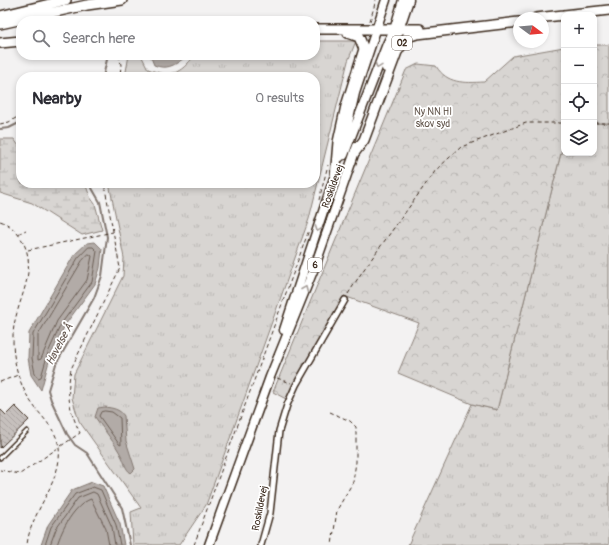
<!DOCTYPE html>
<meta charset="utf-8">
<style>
body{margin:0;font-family:Pangolin,sans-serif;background:#f2f2f3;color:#2b2b33}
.controls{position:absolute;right:12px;top:12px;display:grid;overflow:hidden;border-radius:8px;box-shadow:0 2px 6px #0003}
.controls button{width:36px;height:36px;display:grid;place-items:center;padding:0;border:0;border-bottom:1px solid #e1e1e2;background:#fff;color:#2b2b33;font:20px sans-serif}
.compass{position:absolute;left:513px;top:12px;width:36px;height:36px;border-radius:50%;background:#fff;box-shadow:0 2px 6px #0003;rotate:106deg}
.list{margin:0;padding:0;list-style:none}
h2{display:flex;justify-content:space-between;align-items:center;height:52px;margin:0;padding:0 16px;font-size:17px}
h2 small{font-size:13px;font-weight:400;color:#7c7c81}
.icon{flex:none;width:22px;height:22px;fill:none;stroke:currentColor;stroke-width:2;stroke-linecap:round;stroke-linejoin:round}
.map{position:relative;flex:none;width:609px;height:545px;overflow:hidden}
.search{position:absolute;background:#fff;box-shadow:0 2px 6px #0003;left:16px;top:16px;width:304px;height:44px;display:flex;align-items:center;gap:10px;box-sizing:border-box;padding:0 14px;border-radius:16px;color:#7c7c81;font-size:15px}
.panel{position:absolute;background:#fff;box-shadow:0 2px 6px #0003;left:16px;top:72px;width:304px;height:116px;border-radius:16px}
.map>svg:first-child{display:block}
.grass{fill:url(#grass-tufts);stroke:#8a8078}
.forest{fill:url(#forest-crowns);stroke:#8a8078}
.wetland{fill:url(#wetland-marsh);stroke:#8a8078}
.water{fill:#b2aba7;stroke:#827770}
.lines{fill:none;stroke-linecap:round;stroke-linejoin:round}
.shore{stroke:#6b5e55;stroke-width:1}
.stream{stroke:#827770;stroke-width:2}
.building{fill:url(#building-back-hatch);stroke:#3b2a1e}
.lane-casing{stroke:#3b2a1e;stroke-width:5.5}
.street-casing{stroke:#3b2a1e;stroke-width:8}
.primary-casing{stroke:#3b2a1e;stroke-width:11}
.highway-casing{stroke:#3b2a1e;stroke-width:12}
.path{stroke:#3b2a1e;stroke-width:1;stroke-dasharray:4 3;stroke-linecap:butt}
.lane{stroke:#fff;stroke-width:2.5}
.street{stroke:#fff;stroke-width:5}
.primary{stroke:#fff;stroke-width:8}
.highway{stroke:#fff;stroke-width:9}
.oneway{stroke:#a79f9a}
.labels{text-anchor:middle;stroke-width:3.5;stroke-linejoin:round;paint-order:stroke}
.shield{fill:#fff;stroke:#766a62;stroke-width:1}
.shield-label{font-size:9px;font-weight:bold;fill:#3b2a1e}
.park-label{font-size:10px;fill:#62554b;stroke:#fff}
.street-label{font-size:10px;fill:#3b2a1e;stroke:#fff}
.water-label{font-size:11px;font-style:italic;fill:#65574e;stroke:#fff}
</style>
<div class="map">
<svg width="609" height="545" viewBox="0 0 609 545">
<defs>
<pattern id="grass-tufts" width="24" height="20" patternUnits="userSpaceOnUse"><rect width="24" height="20" fill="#d8d5d2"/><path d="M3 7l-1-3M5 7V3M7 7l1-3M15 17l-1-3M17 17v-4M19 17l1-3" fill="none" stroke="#bab7b4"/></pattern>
<pattern id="forest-crowns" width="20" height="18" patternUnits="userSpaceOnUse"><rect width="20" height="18" fill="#d8d5d2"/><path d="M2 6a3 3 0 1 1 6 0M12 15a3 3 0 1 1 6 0" fill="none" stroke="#bab7b4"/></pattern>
<pattern id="wetland-marsh" width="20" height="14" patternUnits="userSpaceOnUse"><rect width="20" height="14" fill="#d8d5d2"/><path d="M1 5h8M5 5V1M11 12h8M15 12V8" fill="none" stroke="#bab7b4"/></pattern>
<pattern id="building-back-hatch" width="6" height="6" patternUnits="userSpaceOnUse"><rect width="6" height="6" fill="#c6c0bd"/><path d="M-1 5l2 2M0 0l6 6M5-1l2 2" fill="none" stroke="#aba5a2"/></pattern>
</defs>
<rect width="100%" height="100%" fill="#f3f2f2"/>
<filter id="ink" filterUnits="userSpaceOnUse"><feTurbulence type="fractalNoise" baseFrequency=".025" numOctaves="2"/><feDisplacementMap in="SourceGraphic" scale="8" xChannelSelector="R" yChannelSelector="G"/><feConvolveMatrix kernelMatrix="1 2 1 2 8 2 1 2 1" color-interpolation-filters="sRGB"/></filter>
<g filter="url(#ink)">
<path class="grass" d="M315,41H356L348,61L309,219L206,505L179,545H133L131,512L141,508L79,421L72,398L74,374L123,276L124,258L109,183H315V77H125L129,55H141L148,69C171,78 179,75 195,55H315Z
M594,123H609V545H408L472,404L497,410L564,141V153H594Z"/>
<path class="forest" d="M594,45H609V123H594Z
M564,47V141L497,410L472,404L398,373L419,323L344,296L286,399L273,392L406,70L418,64L436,66C447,84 464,83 484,82L513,56Z"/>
<path class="wetland" d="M0,139H14L21,149V183H85L90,197L95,204L102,230L82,235L32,203L0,193Z"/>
<path class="water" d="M150,55H184V58C174,66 166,70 154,65Z
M95,242L102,249L100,268L95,284L65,325L51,354L41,390L31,375L28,358L29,333L74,255L87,243Z
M105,407C112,408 120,409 124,416L126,441L135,469L131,473C125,469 125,463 122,457C115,443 104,430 95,417L98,408Z
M92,482L103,486L120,524L124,545H41L48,525L72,490Z"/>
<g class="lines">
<path class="shore" d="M89,247H93L97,251L92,282L61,324L48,353L41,377L38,378L35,374L32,358L33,334L78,258Z
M89,254L92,256L87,280L57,321L41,359L38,360V335L82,261Z
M105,411L112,412L120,418L121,445L119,444L99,416L101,412Z
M45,545L51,527L75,494L93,487L101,490L116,525L120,545
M50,545L56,529L78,498L93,492L97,494L112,527L115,545
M57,545C62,529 74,505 91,499L106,529L109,545"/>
<path class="stream" d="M103,77L108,55
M0,129L9,128L21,122
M89,183L100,202L107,237L102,276L94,298L56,364L48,390L51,400L67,434L75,445L87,453L122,508L130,545"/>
</g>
<path class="building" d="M15,406L29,420L0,448V409L6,415Z"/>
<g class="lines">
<g class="lane-casing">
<path id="lane" d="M0,458L27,431"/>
</g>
<g class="street-casing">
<path id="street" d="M261,545L270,513L279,431L287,405L296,385L345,300"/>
</g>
<g class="primary-casing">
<path id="primary" d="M386,68L409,0
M344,155L387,44L394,30L403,0
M340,157L355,93L386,0
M284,330L336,172
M209,545L270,377L315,266L357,146"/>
</g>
<g class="highway-casing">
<path id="highway" d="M564,15L609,10
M0,16L66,0
M536,18L564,15
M0,24L87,5L122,0
M315,29H420
M0,43L21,41
M355,152L364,140L397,52L407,37L417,34L519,22
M335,178L338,142L346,106L364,49L359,37L348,33"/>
</g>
<path class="path" d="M370,21L376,0
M119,55L121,65L120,77
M594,123H609
M0,124L9,122L21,115
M319,200L328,165
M0,221C10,224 17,232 22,240C41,274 12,305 13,339C13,362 19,384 31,402C41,417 57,429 59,448C63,481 30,512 27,545
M18,234L26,230
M28,250L113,232
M348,294L362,272L436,170L461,147L526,123H564
M277,378L291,383
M0,382L18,375
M330,412L350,421L356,427V462L353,482L337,510L332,545
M0,470L20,474L80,433C69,409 66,395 71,369L120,268L104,183
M194,545L309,230"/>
<use href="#lane" class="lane"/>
<use href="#street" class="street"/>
<use href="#primary" class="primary"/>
<use href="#highway" class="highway"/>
</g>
<defs><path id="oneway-chevron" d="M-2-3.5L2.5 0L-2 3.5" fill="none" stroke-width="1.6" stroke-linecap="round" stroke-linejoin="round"/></defs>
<g class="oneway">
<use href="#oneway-chevron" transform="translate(378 66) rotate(110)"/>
<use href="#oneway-chevron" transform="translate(318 229) rotate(110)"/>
<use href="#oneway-chevron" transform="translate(305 289) rotate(-68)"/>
</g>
</g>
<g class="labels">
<g class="shield">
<rect x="392" y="36" width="20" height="14" rx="3"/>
<rect x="308" y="258" width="14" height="14" rx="3"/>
</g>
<g class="shield-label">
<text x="402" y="46">O2</text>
<text x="315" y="268">6</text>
</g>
<g class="park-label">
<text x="433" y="115">Ny NN HI<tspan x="433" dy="12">skov syd</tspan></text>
</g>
<g class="street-label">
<text transform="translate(332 186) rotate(-70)" y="4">Roskildevej</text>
<text transform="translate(259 508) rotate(-79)" y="4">Roskildevej</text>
</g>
<g class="water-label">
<text transform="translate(59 344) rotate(-62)" y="4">Havelse Å</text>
</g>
</g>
</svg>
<div class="controls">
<button>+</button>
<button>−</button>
<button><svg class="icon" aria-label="locate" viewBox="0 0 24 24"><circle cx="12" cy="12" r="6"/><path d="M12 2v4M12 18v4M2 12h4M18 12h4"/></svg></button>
<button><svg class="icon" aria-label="layers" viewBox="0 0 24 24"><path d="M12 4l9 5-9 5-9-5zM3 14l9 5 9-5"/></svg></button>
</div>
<svg class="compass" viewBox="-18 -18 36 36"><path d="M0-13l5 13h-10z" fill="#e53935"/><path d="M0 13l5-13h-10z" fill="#7c7c81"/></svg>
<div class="search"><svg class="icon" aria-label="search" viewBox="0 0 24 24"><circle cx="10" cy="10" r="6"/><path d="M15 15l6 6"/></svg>Search here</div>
<section class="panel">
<h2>Nearby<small>0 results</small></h2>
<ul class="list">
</ul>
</section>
</div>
